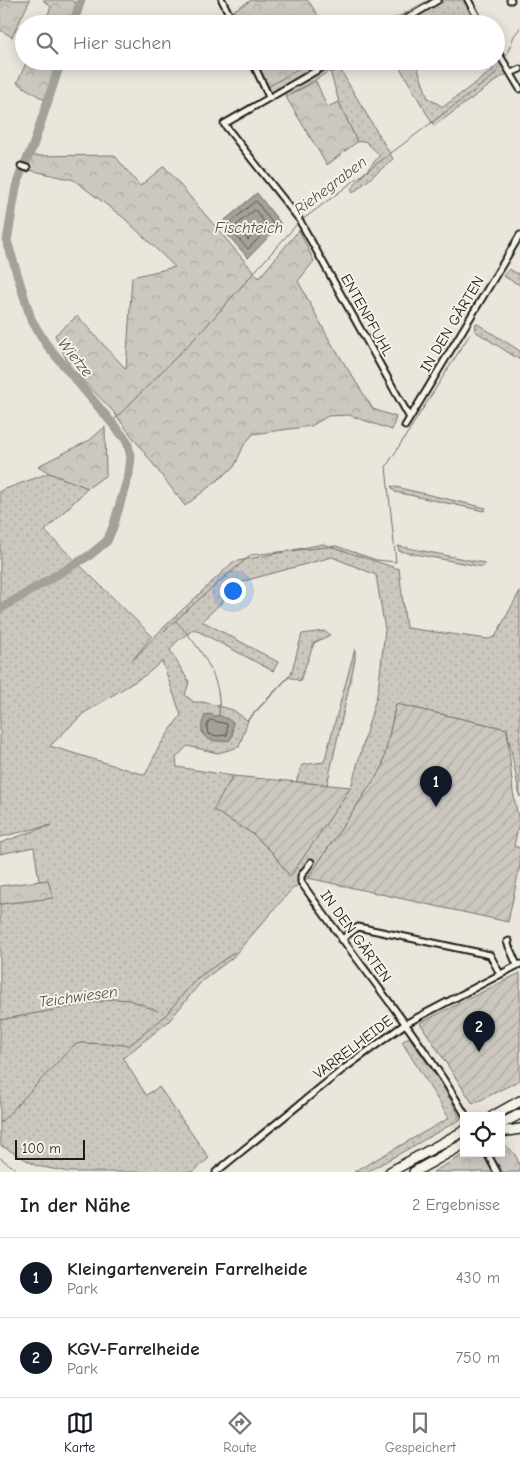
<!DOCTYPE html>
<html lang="de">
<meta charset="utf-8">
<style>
body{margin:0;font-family:"Comic Neue",sans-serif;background:#f6f6f6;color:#222}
.controls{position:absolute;right:15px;bottom:15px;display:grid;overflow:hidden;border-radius:0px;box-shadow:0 2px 12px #0003}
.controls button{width:45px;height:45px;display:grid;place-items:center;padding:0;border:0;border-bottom:1px solid #e0e0e0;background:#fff;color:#222;font:25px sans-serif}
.scale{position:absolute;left:15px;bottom:12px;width:70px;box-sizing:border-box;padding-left:5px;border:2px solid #1c1c1c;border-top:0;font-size:14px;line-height:18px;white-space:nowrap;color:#1c1c1c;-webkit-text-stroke:4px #f7f3e8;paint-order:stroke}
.you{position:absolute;left:232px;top:590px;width:18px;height:18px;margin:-12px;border:4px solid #fff;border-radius:50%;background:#1a73e8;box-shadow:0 0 0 8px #1a73e833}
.badge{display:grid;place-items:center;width:32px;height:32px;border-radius:50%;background:#111827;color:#fff;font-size:16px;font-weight:700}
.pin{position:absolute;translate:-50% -41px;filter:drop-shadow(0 1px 2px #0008)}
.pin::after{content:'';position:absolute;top:26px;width:18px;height:15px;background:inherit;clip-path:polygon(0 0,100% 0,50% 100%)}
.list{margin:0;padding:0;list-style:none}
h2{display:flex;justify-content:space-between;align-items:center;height:65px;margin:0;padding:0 20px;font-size:21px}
h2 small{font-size:16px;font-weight:400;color:#767676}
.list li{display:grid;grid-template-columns:32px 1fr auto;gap:15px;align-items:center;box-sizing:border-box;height:80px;padding:0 20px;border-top:1px solid #e0e0e0}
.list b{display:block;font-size:19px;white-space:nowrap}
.list p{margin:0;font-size:16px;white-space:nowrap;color:#767676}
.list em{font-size:16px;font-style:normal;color:#767676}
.icon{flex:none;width:28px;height:28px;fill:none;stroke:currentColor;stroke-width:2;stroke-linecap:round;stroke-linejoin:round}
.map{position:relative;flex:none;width:520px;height:1172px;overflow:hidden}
.search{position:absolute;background:#fff;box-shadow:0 2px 12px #0003;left:15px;right:15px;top:15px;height:55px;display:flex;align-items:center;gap:12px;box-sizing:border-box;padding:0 18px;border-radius:28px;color:#767676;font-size:19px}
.sheet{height:225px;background:#fff}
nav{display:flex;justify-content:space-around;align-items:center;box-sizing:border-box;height:70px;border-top:1px solid #e0e0e0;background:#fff;font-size:14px;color:#767676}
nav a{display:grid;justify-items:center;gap:2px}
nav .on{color:#111827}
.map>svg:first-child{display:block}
.grass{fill:url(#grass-dots);stroke:#74726e;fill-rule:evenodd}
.forest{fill:url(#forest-crowns);stroke:#74726e}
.garden{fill:url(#garden-furrows);stroke:#74726e}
.water{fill:#a3a19a;stroke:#6d6c68}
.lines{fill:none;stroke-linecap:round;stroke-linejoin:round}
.shore{stroke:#52514e;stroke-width:1}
.stream{stroke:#6d6c68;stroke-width:1}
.river{stroke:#a3a19a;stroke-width:9}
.minor-casing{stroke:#1c1c1c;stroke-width:9}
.motorway-casing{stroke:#1c1c1c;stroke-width:12}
.minor{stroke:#f7f3e8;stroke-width:5}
.motorway{stroke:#f7f3e8;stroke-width:9}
.labels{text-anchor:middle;stroke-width:4;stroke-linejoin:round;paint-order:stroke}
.street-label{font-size:15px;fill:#1c1c1c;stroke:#f7f3e8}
.water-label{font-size:16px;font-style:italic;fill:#52514e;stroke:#f7f3e8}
</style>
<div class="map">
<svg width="520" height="1172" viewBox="0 0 520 1172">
<defs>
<pattern id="grass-dots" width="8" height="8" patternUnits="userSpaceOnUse" patternTransform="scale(1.25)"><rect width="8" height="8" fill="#ccc8c0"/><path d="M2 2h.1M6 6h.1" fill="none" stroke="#afaba4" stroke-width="1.8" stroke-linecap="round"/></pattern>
<pattern id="forest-crowns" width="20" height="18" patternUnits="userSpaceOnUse" patternTransform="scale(1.25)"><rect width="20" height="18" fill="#ccc8c0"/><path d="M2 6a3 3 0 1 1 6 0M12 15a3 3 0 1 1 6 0" fill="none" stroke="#afaba4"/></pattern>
<pattern id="garden-furrows" width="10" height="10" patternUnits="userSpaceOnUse" patternTransform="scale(1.25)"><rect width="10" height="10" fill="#ccc8c0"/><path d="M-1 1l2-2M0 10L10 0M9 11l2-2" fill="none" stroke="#afaba4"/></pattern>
</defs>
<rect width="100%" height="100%" fill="#eae6dc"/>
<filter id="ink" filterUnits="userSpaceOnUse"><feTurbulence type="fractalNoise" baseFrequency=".02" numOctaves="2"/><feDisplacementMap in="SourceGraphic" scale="10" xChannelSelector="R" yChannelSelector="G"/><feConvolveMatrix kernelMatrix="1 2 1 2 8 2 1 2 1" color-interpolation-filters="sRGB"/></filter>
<g filter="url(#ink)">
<path class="grass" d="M429,0H468L482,24H385Z
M496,48L511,73L501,77L434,126L396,61H423L418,69L428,98L443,107L493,70L488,61H496Z
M311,61L317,64L321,61H342L338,66L393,159L353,193L351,189L380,155L365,141L357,142L339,102L330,71L286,97L283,89L269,97L268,87Z
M509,269L520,275V285L503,276Z
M476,323L520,351V360L475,331Z
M49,473L88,488L45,531L152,636L132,661L159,632L233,562L323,544L399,569L406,628L488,639L495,637L520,591V797L507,729L396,704L382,768L308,878L291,890L232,958L202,981L169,1021L123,1058L146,1095L159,1087L209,1158L193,1172H69L37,1166L0,1145V904L53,898L48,880L39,881L34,847L0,854V843L51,825L0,837V491ZM332,557L376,575L385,630L378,691L351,787L290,876L272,852L253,834L214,810L233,776L177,767L176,758L187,746L218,753L239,747L248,720L289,677L300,681L314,643L330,635L324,631L302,634L291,674L247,720L233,710L203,702H194L185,695L189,682L170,650L176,642L194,629L273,671L278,662L202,621L244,581ZM162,661L181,715L160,745L145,775L50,746L84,713L147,674Z
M391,486L486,508L484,511L395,492Z
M398,546L484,563L483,567L399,551Z
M355,649V660L327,785L296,782L302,765L324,762Z
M409,1037L441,1083L461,1119L367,1172H354L449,1118L402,1042Z"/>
<path class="forest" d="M0,0H30L12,37L0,30Z
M43,0H71L79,5L73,24H44L51,7Z
M252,0H307L310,3L323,24H240L234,10Z
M27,61H61L48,102L17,83Z
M257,61H311L268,87Z
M316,81L327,107L339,102L357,142L327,165L286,97Z
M114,155L140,186L164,166L259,278L299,230L314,261L298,281L330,341L373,409L396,417L392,430L349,415L328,416L311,426L253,434L244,445L234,467L185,506L112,410L70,367L55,335L77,316L126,369L132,277L175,267L124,218L74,180L25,169L30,156Z
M105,427L106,475L88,488L49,473L38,466L90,440Z
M48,880L53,898L0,904V886Z
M501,1143C513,1149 520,1159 520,1172H503L491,1153H501Z
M467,1153H482L492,1172H433Z"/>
<path class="garden" d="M396,704L507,729L513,792L519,822L514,846L520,848V865L508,922L308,878L382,768Z
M233,776L351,787L290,877L272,852L253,834L213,810Z
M520,973V1080L473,1104L420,1023Z"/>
<path class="water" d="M257,193L281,224L248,258L219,225Z
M208,714L216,716L219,715L233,722L232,737L230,740C209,744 195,738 205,715Z"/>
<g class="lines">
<path class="shore" d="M256,201L273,224L248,249L227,226Z
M255,210L265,223L248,240L236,226Z
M210,720L227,724V735L217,736L208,734L207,726Z"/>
<path class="stream" d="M506,56L514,36L520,28
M112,422L201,332L298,223L491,78L497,72
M176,621C200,647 223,678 219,715
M164,631L205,594L251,555L336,546L376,560L396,562L386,467L470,334
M0,1020L113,999L130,1000L158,1011
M0,1123L74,1045L80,1043L130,1045L164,1017L196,979L235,952
M0,1158L20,1172"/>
<path class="river" d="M73,24L81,0
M0,609L90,555L107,541L113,527L129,474L131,457L127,441L46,344L31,319L7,241L16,187L21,172L33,146L61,61"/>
<g class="minor-casing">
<path id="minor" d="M222,0L234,24
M468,0L481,24
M510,0H511
M398,24L438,0
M496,49L520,89
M252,61L269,97
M511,73L520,69
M21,166L27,168
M299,219L224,124L333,61
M301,223L410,418
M405,426L520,235
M311,862L301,876V882C355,960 418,1033 466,1116
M341,940L358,927L490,955L500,974
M509,941L507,942L517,965
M487,1153L497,1172
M216,1172L342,1070L405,1024L520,964"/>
</g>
<g class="motorway-casing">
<path id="motorway" d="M493,1116L520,1101
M501,1124L520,1114
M501,1132L520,1129
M390,1172L464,1131
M414,1172L464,1144"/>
</g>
<use href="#minor" class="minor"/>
<use href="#motorway" class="motorway"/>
</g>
</g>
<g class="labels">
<g class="street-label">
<text transform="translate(367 315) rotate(61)" y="5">ENTENPFUHL</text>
<text transform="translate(452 324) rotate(-59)" y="5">IN DEN GÄRTEN</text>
<text transform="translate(356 936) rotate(54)" y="5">IN DEN GÄRTEN</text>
<text transform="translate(353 1047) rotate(-37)" y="5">VARRELHEIDE</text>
</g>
<g class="water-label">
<text transform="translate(330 185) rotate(-37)" y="6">Riehegraben</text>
<text x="249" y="233">Fischteich</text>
<text transform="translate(76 357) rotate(51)" y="6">Wietze</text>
<text transform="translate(78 996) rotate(-8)" y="6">Teichwiesen</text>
</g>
</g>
</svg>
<div class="controls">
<button><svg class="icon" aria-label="locate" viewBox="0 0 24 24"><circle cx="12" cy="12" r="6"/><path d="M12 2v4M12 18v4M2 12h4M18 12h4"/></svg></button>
</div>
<div class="scale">100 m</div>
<div class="you"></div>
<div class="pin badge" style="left:436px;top:807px">1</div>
<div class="pin badge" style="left:479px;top:1052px">2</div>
<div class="search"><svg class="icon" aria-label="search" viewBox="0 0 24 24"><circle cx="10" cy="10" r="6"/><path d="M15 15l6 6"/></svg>Hier suchen</div>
</div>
<section class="sheet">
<h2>In der Nähe<small>2 Ergebnisse</small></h2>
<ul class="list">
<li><span class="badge">1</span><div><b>Kleingartenverein Farrelheide</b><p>Park</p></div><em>430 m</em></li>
<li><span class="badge">2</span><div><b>KGV-Farrelheide</b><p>Park</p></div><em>750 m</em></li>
</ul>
</section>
<nav>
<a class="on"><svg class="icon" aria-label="map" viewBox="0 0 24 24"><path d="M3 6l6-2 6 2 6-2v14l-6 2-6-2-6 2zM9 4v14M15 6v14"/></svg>Karte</a>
<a><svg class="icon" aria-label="directions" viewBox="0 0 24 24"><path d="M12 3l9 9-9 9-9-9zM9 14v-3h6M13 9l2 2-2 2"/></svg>Route</a>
<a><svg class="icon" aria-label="saved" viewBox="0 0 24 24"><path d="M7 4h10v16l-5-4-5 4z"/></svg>Gespeichert</a>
</nav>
